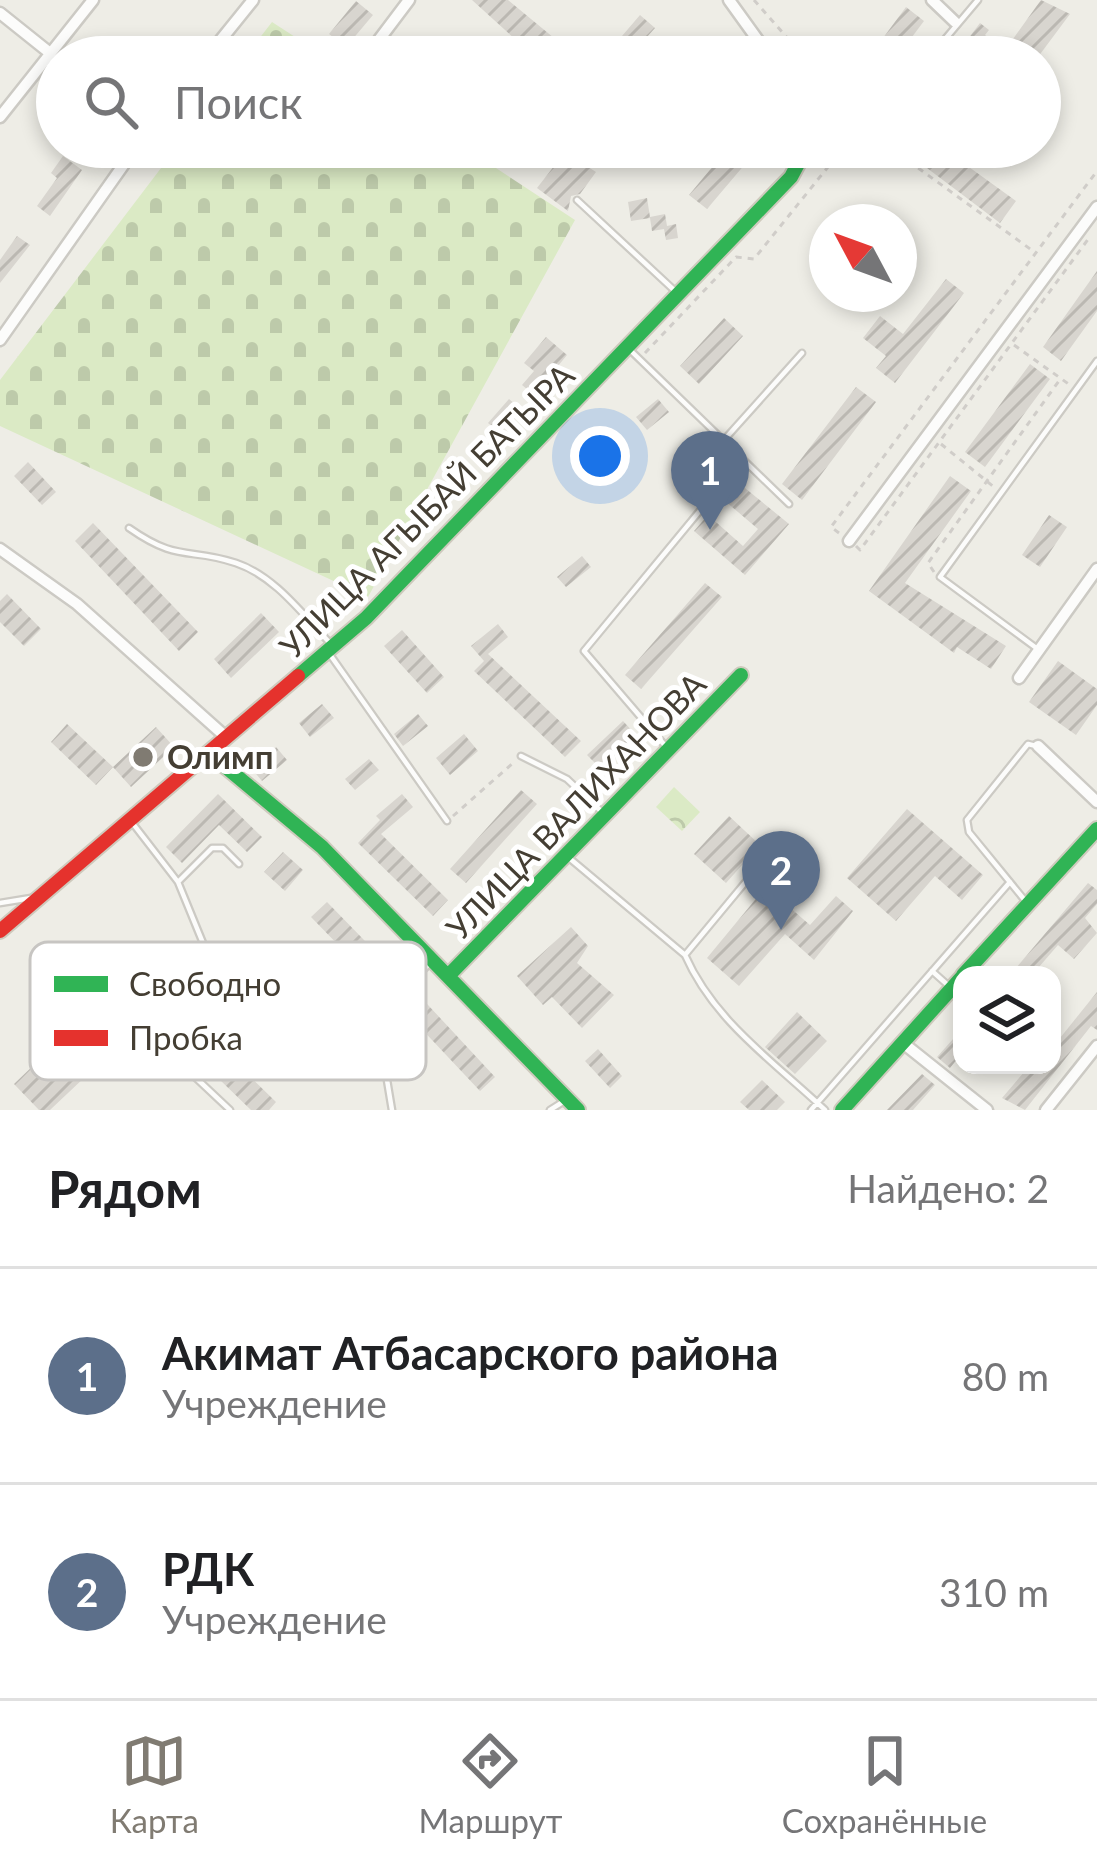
<!DOCTYPE html>
<html lang="ru">
<meta charset="utf-8">
<style>
body{margin:0;font-family:Lato,sans-serif;background:#f2f2f2;color:#202124}
.controls{position:absolute;right:36px;bottom:36px;display:grid;overflow:hidden;border-radius:24px;box-shadow:0 6px 18px #0003}
.controls button{width:108px;height:108px;display:grid;place-items:center;padding:0;border:0;border-bottom:3px solid #e0e0e0;background:#fff;color:#202124;font:60px sans-serif}
.compass{position:absolute;left:809px;top:204px;width:108px;height:108px;border-radius:50%;background:#fff;box-shadow:0 6px 18px #0003;rotate:311deg}
.you{position:absolute;left:600px;top:456px;width:42px;height:42px;margin:-30px;border:9px solid #fff;border-radius:50%;background:#1a73e8;box-shadow:0 0 0 18px #1a73e833}
.badge{display:grid;place-items:center;width:78px;height:78px;border-radius:50%;background:#807b72;color:#fff;font-size:39px;font-weight:700}
.pin{position:absolute;translate:-50% -99px;filter:drop-shadow(0 3px 6px #0008)}
.pin::after{content:'';position:absolute;top:63px;width:42px;height:36px;background:inherit;clip-path:polygon(0 0,100% 0,50% 100%)}
.list{margin:0;padding:0;list-style:none}
h2{display:flex;justify-content:space-between;align-items:center;height:156px;margin:0;padding:0 48px;font-size:51px}
h2 small{font-size:39px;font-weight:400;color:#757577}
.list li{display:grid;grid-template-columns:78px 1fr auto;gap:36px;align-items:center;box-sizing:border-box;height:216px;padding:0 48px;border-top:3px solid #e0e0e0}
.list b{display:block;font-size:45px;white-space:nowrap}
.list p{margin:0;font-size:39px;white-space:nowrap;color:#757577}
.list em{font-size:39px;font-style:normal;color:#757577}
.icon{flex:none;width:66px;height:66px;fill:none;stroke:currentColor;stroke-width:2;stroke-linecap:round;stroke-linejoin:round}
.map{position:relative;flex:none;width:1097px;height:1110px;overflow:hidden}
.search{position:absolute;background:#fff;box-shadow:0 6px 18px #0003;left:36px;right:36px;top:36px;height:132px;display:flex;align-items:center;gap:30px;box-sizing:border-box;padding:0 42px;border-radius:66px;color:#757577;font-size:45px}
.sheet{height:588px;background:#fff}
nav{display:flex;justify-content:space-around;align-items:center;box-sizing:border-box;height:168px;border-top:3px solid #e0e0e0;background:#fff;font-size:33px;color:#757577}
nav a{display:grid;justify-items:center;gap:6px}
nav .on{color:#807b72}
.map>svg:first-child{display:block}
.cemetery{fill:url(#cemetery-stones)}
.park{fill:url(#park-crowns)}
.building{fill:url(#building-hatch)}
.lines{fill:none;stroke-linecap:round;stroke-linejoin:round}
.lane-casing{stroke:#cccac4;stroke-width:9}
.street-casing{stroke:#cccac4;stroke-width:15}
.fast-casing{stroke:#cecabd;stroke-width:18}
.jam-casing{stroke:#cecabd;stroke-width:18}
.path{stroke:#d0cdc9;stroke-width:3;stroke-dasharray:6 6;stroke-linecap:butt}
.lane{stroke:#fcfcfb;stroke-width:4.5}
.street{stroke:#fcfcfb;stroke-width:10}
.fast{stroke:#30b455;stroke-width:14}
.jam{stroke:#e5322d;stroke-width:14}
.poi-dot{fill:#807b72;stroke:#fff;stroke-width:4.5}
.labels{text-anchor:middle;stroke-width:10;stroke-linejoin:round;paint-order:stroke}
.street-label{font-size:33px;fill:#443e33;stroke:#fff}
.poi-label{font-size:33px;font-weight:bold;fill:#443e33;stroke:#fff;text-anchor:start}
.key{fill:#fff;stroke:#c7c5c2;stroke-width:3}
.key-label{font-size:33px;fill:#443e33}
</style>
<div class="map">
<svg width="1097" height="1110" viewBox="0 0 1097 1110">
<defs>
<pattern id="cemetery-stones" width="16" height="16" patternUnits="userSpaceOnUse" patternTransform="scale(3)"><rect width="16" height="16" fill="#dbeac5"/><path d="M2 7V4a2 2 0 0 1 4 0v3zM10 15v-3a2 2 0 0 1 4 0v3z" fill="#bdcaaa"/></pattern>
<pattern id="park-crowns" width="20" height="18" patternUnits="userSpaceOnUse" patternTransform="scale(3)"><rect width="20" height="18" fill="#dbeac5"/><path d="M2 6a3 3 0 1 1 6 0M12 15a3 3 0 1 1 6 0" fill="none" stroke="#bdcaaa"/></pattern>
<pattern id="building-hatch" width="6" height="6" patternUnits="userSpaceOnUse" patternTransform="scale(3)"><rect width="6" height="6" fill="#d8d5cf"/><path d="M-1 1l2-2M0 6l6-6M5 7l2-2" fill="none" stroke="#bbb8b2"/></pattern>
</defs>
<rect width="100%" height="100%" fill="#eeede6"/>
<path class="cemetery" d="M272,22L326,57H245Z
M177,147H464L575,220L368,597L0,426V380Z"/>
<path class="park" d="M674,787L700,812L682,831L656,807Z"/>
<path class="building" d="M472,0H508L554,38L536,57H523L512,47L517,41Z
M1041,0L1070,14L1038,57H968L959,51L980,23L989,30L985,35L1005,50Z
M356,1L373,15L346,47L329,34Z
M906,7L924,21L897,57H869Z
M640,15L655,28L629,57H604Z
M899,147H973L962,162L1016,201L1000,223Z
M728,148L746,163L707,209L689,195Z
M565,152L596,172L580,194L571,196L568,211L537,188Z
M63,156L82,170L50,216L37,206L57,178L51,173Z
M647,198L650,217L665,214L667,226L676,224L678,238L666,240L664,229L652,231L650,218L631,221L628,202Z
M17,236L30,245L0,283V260Z
M1097,271V311L1061,361L1043,347Z
M946,279L964,293L895,383L876,368L886,356L863,338L880,316L903,334Z
M724,318L743,336L699,384L680,366Z
M546,337L567,355L534,395L522,385L534,371L524,363Z
M1030,364L1050,379L985,467L965,452Z
M856,387L876,402L802,500L782,484Z
M509,399L521,409L500,433L488,423Z
M658,399L669,412L647,430L636,417Z
M28,462L56,492L42,505L14,476Z
M950,476L971,491L905,583L1006,646L991,669L957,647L954,653L869,591Z
M740,484L789,524L745,575L694,531L708,515L743,546L758,529L725,501Z
M1049,515L1067,527L1040,567L1022,555Z
M93,523L198,632L179,651L75,541Z
M582,556L591,567L566,587L557,577Z
M705,583L722,597L641,689L625,675Z
M7,594L41,629L24,646L0,622V601Z
M261,613L279,632L231,678L214,659Z
M498,624L508,637L488,654L581,741L565,757L474,671L484,661L471,646Z
M402,630L444,677L427,693L384,646Z
M1058,661L1097,689V705L1076,735L1029,702Z
M322,704L334,718L310,737L299,723Z
M418,714L428,726L403,746L394,734Z
M623,721L636,735L601,769L587,755Z
M67,724L113,767L96,785L51,742Z
M156,727L174,747L131,787L113,767Z
M464,734L478,751L450,775L436,758Z
M276,747L287,760L262,781L251,768Z
M369,759L379,770L355,790L345,779Z
M521,790L537,804L466,883L450,869Z
M218,794L262,837L247,852L219,825L182,863L166,847Z
M402,794L413,807L381,834L448,900L433,916L358,843L380,820L376,816Z
M907,809L983,875L962,900L935,876L896,921L847,878Z
M729,816L760,845L726,883L694,854Z
M283,852L303,870L285,891L264,872Z
M773,878L795,898L788,906L810,925L836,896L853,911L814,960L785,934L739,986L707,958Z
M1088,883L1097,890V904L1085,918L1097,933L1074,959L1058,945L1032,975H1010Z
M327,902L400,977L384,992L311,917Z
M571,927L588,946L577,963L614,995L582,1028L552,997L543,1005L517,976Z
M151,971L174,993L50,1110H39L14,1084L82,1019L92,1030Z
M415,991L495,1077L480,1091L400,1006Z
M1097,992V1030L1091,1026L1025,1110L1002,1098L1030,1065H1052V1048Z
M797,1012L827,1041L795,1074L765,1047Z
M200,1028L276,1102L269,1110H251L188,1049Z
M962,1029V1053L950,1068L937,1057Z
M598,1049L622,1076L610,1088L585,1061Z
M922,1074L935,1085L913,1110H887Z
M762,1080L785,1102L777,1110H749L740,1102Z"/>
<g class="lines">
<g class="lane-casing">
<path id="lane" d="M930,57L978,0
M577,200L675,291
M628,348L789,504
M724,440L802,353
M129,528C179,563 188,547 236,563C275,576 303,615 330,643
M1039,650L940,577L1097,361
M331,656L447,821
M668,749L584,651L712,496
M521,756L567,779L603,813
M134,825L178,882L221,987L219,1002L185,1032L179,1062L230,1110
M568,857L685,955L782,838
M178,882L212,848H223L239,864
M0,903L31,898
M1027,903L969,832L967,820L1028,744L1036,746
M685,955C714,1021 773,1061 825,1110
M932,971L950,987
M392,1110L387,1080L394,1050L382,1024L384,1009L432,961
M550,1110L566,1100
M811,1110L1010,882"/>
</g>
<g class="street-casing">
<path id="street" d="M729,0L770,57
M932,0L955,22
M0,13L50,53
M207,57L253,0
M366,57L409,0
M0,117L93,0
M0,340L136,147
M849,541L1097,207
M0,549L77,604L227,738
M1019,678L1097,569
M1038,746L1097,802
M903,1043L987,1110
M1046,1110L1097,1046"/>
</g>
<g class="fast-casing">
<path id="fast" d="M298,676L366,618L791,177L807,147
M209,753L322,847L578,1110
M450,974L741,675
M963,975L1097,829
M842,1110L962,977"/>
</g>
<g class="jam-casing">
<path id="jam" d="M0,931L298,676"/>
</g>
<path class="path" d="M754,0L804,57
M889,147L1033,251
M1014,345L1070,385
M645,353L736,257L754,259L844,147
M941,444L994,487
M839,533L831,527L1097,171
M856,546L860,550L1089,238
M934,572L928,563L1061,378
M453,816L513,763"/>
<use href="#lane" class="lane"/>
<use href="#street" class="street"/>
<use href="#fast" class="fast"/>
<use href="#jam" class="jam"/>
</g>
<circle class="poi-dot" cx="143" cy="757" r="12"/>
<g class="labels">
<g class="street-label">
<text transform="translate(427 511) rotate(-45)" y="12">УЛИЦА АГЫБАЙ БАТЫРА</text>
<text transform="translate(576 806) rotate(-46)" y="12">УЛИЦА ВАЛИХАНОВА</text>
</g>
<g class="poi-label">
<text x="167" y="769">Олимп</text>
</g>
</g>
<rect x="30" y="942" width="396" height="138" rx="18" class="key"/>
<rect x="54" y="976" width="54" height="16" fill="#30b455"/>
<rect x="54" y="1030" width="54" height="16" fill="#e5322d"/>
<g class="key-label">
<text x="129" y="996">Свободно</text>
<text x="129" y="1050">Пробка</text>
</g>
</svg>
<div class="controls">
<button><svg class="icon" aria-label="layers" viewBox="0 0 24 24"><path d="M12 4l9 5-9 5-9-5zM3 14l9 5 9-5"/></svg></button>
</div>
<svg class="compass" viewBox="-18 -18 36 36"><path d="M0-13l5 13h-10z" fill="#e53935"/><path d="M0 13l5-13h-10z" fill="#757577"/></svg>
<div class="you"></div>
<div class="pin badge" style="left:710px;top:530px;background:#5c6f8a">1</div>
<div class="pin badge" style="left:781px;top:930px;background:#5c6f8a">2</div>
<div class="search"><svg class="icon" aria-label="search" viewBox="0 0 24 24"><circle cx="10" cy="10" r="6"/><path d="M15 15l6 6"/></svg>Поиск</div>
</div>
<section class="sheet">
<h2>Рядом<small>Найдено: 2</small></h2>
<ul class="list">
<li><span class="badge" style="background:#5c6f8a">1</span><div><b>Акимат Атбасарского района</b><p>Учреждение</p></div><em>80 m</em></li>
<li><span class="badge" style="background:#5c6f8a">2</span><div><b>РДК</b><p>Учреждение</p></div><em>310 m</em></li>
</ul>
</section>
<nav>
<a class="on"><svg class="icon" aria-label="map" viewBox="0 0 24 24"><path d="M3 6l6-2 6 2 6-2v14l-6 2-6-2-6 2zM9 4v14M15 6v14"/></svg>Карта</a>
<a><svg class="icon" aria-label="directions" viewBox="0 0 24 24"><path d="M12 3l9 9-9 9-9-9zM9 14v-3h6M13 9l2 2-2 2"/></svg>Маршрут</a>
<a><svg class="icon" aria-label="saved" viewBox="0 0 24 24"><path d="M7 4h10v16l-5-4-5 4z"/></svg>Сохранённые</a>
</nav>
